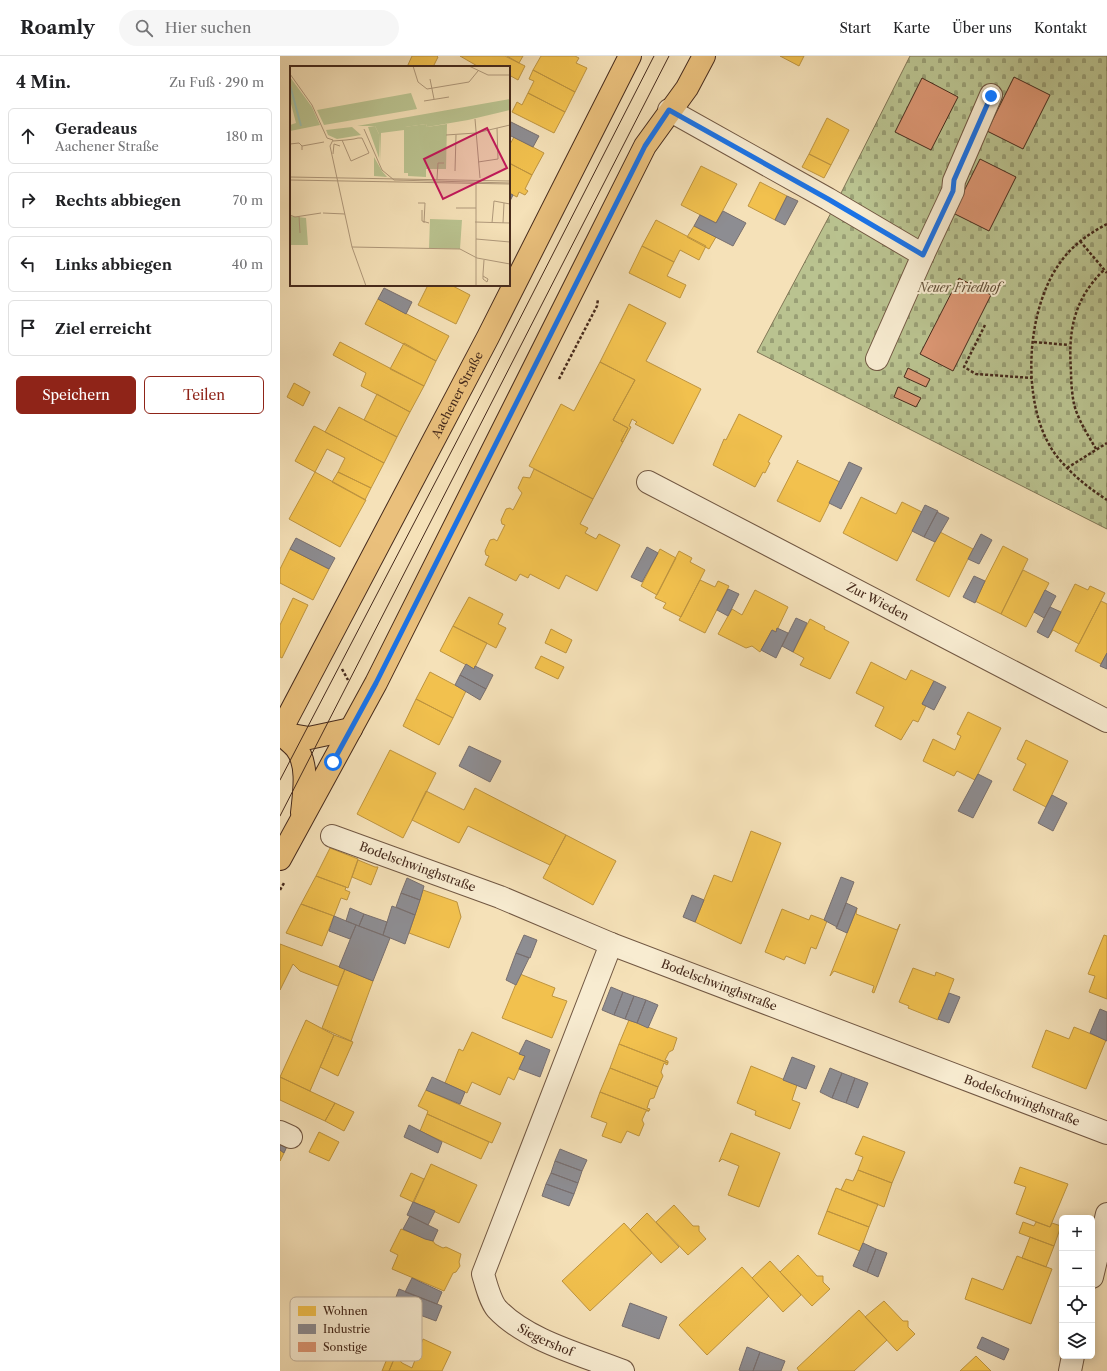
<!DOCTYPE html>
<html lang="de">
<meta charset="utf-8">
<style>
body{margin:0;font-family:"Libre Caslon Text",serif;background:#f6f6f6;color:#202124}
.controls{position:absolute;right:12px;bottom:12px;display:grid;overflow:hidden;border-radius:6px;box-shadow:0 2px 10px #0003}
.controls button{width:36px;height:36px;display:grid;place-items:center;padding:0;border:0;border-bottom:1px solid #e0e0e0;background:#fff;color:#202124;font:20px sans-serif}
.stop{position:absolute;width:12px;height:12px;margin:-9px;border:3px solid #1a73e8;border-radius:50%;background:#fff}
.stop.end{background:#1a73e8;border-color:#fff;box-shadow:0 1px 4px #0008}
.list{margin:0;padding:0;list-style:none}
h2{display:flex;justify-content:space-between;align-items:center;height:52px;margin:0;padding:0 16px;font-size:17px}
h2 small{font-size:13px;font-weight:400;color:#757577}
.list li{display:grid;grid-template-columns:26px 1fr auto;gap:12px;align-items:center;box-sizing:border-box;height:56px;margin:0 8px 8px;padding:0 8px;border:1px solid #e0e0e0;border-radius:6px}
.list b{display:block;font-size:15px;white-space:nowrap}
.list p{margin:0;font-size:13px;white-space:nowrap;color:#757577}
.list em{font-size:13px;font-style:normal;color:#757577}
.actions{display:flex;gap:8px;padding:12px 16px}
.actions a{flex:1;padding:9px 0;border:1px solid #8f2418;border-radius:6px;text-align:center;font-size:14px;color:#8f2418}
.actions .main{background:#8f2418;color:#fff}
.icon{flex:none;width:22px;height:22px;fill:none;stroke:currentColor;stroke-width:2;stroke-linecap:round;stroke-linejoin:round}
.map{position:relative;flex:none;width:827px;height:1315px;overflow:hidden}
header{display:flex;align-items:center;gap:24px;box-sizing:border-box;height:56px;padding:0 20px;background:#fff;border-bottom:1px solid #e0e0e0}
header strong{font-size:19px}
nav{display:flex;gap:22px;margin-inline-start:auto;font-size:14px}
.search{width:280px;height:36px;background:#f6f6f6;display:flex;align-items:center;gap:10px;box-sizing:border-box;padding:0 14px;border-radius:22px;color:#757577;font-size:15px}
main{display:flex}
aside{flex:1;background:#fff}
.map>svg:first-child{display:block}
.cemetery{fill:url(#cemetery-stones);stroke:#807656}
.homes{fill:#f2c14e;stroke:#be943f}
.industry{fill:#8d8d92;stroke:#786f6f}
.building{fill:#db9673;stroke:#462a1c}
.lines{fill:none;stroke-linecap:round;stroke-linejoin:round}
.minor-casing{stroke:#725843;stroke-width:24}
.major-casing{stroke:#462a1c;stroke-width:24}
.path{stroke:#462a1c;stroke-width:2.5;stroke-dasharray:3 2;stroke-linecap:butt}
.minor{stroke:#f8ecd1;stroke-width:22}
.major{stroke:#eac07c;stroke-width:22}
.tram{stroke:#462a1c;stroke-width:1}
.route{stroke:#1a73e8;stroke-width:5}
.labels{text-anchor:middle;stroke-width:4;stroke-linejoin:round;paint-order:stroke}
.park-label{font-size:12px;font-style:italic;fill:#635039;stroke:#f8ecd1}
.street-label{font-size:12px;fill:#462a1c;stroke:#f8ecd1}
.inset-river{fill:none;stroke:#9cbead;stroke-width:2}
.inset-road{fill:none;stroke:#af987a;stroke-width:1}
.view{fill:#c2185b;fill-opacity:0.15;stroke:#c2185b;stroke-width:2}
.inset-edge{fill:none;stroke:#462a1c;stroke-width:2}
.key{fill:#f8ecd1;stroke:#c3b29b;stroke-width:1}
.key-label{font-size:11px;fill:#462a1c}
</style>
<header>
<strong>Roamly</strong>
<div class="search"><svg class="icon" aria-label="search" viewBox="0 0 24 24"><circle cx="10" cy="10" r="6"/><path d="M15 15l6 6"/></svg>Hier suchen</div>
<nav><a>Start</a><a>Karte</a><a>Über uns</a><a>Kontakt</a></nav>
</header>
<main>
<aside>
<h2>4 Min.<small>Zu Fuß · 290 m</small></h2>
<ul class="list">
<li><svg class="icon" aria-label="ahead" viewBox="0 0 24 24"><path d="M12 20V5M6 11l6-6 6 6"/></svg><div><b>Geradeaus</b><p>Aachener Straße</p></div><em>180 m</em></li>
<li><svg class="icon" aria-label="right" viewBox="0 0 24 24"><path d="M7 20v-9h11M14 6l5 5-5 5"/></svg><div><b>Rechts abbiegen</b></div><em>70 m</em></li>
<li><svg class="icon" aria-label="left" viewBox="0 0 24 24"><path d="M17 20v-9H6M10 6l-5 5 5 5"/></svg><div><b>Links abbiegen</b></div><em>40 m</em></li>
<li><svg class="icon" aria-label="arrive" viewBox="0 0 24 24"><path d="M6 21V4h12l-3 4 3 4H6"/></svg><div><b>Ziel erreicht</b></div></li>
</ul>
<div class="actions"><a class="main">Speichern</a><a>Teilen</a></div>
</aside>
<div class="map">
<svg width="827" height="1315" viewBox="0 0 827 1315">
<defs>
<pattern id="cemetery-stones" width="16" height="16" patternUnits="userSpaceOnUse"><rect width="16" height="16" fill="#bac390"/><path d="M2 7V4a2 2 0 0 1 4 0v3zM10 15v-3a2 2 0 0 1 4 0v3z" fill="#999f75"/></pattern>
</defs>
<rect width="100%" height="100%" fill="#f5e1b8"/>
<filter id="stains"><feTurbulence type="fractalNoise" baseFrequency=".005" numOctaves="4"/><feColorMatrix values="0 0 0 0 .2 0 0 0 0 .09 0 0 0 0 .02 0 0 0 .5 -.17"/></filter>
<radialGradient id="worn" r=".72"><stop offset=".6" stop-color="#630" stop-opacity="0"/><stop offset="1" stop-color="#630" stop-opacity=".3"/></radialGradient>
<path class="cemetery" d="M630,0H827V473L477,296L553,153Z"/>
<path class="homes" d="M132,0H157L158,1L153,11H127Z
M180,0H225L245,10L238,24L229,19V11H199Z
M227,0H243L239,7Z
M261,0H295L299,2L296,7L307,12L295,36L253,14Z
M500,0H524L519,10Z
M253,14L295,36L285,56L248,37L254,25L249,23Z
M248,37L285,56L274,77L232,56L237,46L242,49Z
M547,62L569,74L551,109L529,98Z
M234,81L264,97L252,119L229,107V90Z
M529,98L551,109L544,122L522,111Z
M229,107L252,119L245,133L248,135L245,139L239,136L237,141L229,137Z
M421,110L457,128L436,167L401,149Z
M480,126L507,140L495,164L468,150Z
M376,164L426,190L419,204L400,194L394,206L362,190Z
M414,170L436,181L429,193L407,181Z
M362,190L394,206L387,220L406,229L400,242L349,217Z
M148,229H171L190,239L176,268L138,249Z
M98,243L169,280L156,305L85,268Z
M349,248L386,267L366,305L421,333L393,388L355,368L357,366L352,363L349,370L351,371L343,386L341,385L348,372L333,364L355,324L320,306Z
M60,286L144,330L130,356L81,330L86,317L53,299Z
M124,287L156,305L144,330L110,313Z
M320,306L355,324L333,364L348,372L341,385L343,386L313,443L249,410L281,348L294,355Z
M14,327L30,336L23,350L7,341Z
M97,338L130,356L117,381L84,364Z
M59,351L117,381L104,407L45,376Z
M459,358L502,380L488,406L490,407L485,417L483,416L475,431L433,409L444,383L446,384Z
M34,370L104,407L91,432L58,416L65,402L47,393L35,416L15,405Z
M518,404L517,406L560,426L540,466L497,445Z
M254,413L313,443L300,468L308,472L305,477L316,483L319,478L340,489L317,535L286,519L279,533L250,518L248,522L240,518L236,525L205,509L209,500L206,499L205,495L210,484L214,483L217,485L225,469L222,468L221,464L226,453L230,452L233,454L242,437L238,432L243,421L250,422Z
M35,416L86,444L60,491L9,463Z
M58,416L91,432L85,444L52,426Z
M581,441L616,458L622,446L642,456L617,505L563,477Z
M660,476L693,493L669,541L636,524Z
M723,490L748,503L721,558L695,545Z
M10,493L49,513L33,544L0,527V513Z
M380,493L396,502L377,539L361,530Z
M399,495L412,502L410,506L425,514L401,561L383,552L386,547L375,542Z
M743,514L769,527L746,571L721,558Z
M420,524L435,531L438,525L449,530L425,577L399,564Z
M795,528L808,534L810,530L825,537L799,588L773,574L768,582Z
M475,534L508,551L496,576L492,574L480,596L472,590L466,592L438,578L452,553L462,559Z
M189,541L223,558L218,568L226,572L216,592L173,570Z
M13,542L28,549L2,602L0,601V569Z
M821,545L827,548V597L821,608L795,595Z
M530,563L545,571L544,573L569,586L550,623L520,609L524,602L513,596Z
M173,570L207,587L194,613L160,595Z
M271,573L292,584L286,597L265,587Z
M261,600L284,611L278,623L255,612Z
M591,606L626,624L631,614L654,625L642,648L646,650L638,666L633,664L621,684L595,670L604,651L576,637Z
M150,616L186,635L173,662L136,643Z
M136,643L173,662L159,689L123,670Z
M688,656L721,672L695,724L677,715L674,720L643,705L653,683L675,694L681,680L677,678Z
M746,684L788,705L766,751L733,734L746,708L737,703Z
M110,694L156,717L123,782L77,758Z
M195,732L286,779L270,809L188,770L179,787L132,764L146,735L184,754Z
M471,775L501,787L461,888L415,866L434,819L452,826Z
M286,779L336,805L313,849L263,822Z
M50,792L78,803L68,832L36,820Z
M78,804L95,811H98L91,829L72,821Z
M36,820L66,831L65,834L70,836L67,844L61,842L54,860L21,848Z
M143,834L177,846L181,861L169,892L129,877Z
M21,848L54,860L42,890L6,877Z
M577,852L576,858L617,874L620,868L594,937L592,936L594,930L554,915L550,920Z
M502,853L529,864L531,859L547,865L536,893L531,891L525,908L506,900L504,904L485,896Z
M824,879L827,880V943L809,936L815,920L808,918Z
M0,888L65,913L58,930L20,915L13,908L0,934Z
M633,912L655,920L656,916L674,923L658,964L628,952L629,950L619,946Z
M65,913L93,925L71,985L42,972Z
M240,918L275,932L272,940L287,945L272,982L222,962Z
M26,964L54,979L30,1035L0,1021Z
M349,964L397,982L393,994L389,996L385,1004L388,1005V1007L339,988Z
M794,971L826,984L806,1033L752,1011L766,974L789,983Z
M192,976L245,1000L234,1024L228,1021L220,1039L192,1026L187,1037L165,1027L179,993L183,995Z
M54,979L73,986L58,1020L40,1011Z
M339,988L388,1007L387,1009L384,1007L381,1016L383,1020L378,1031L330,1012Z
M471,1010L517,1029L512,1044L520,1047L510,1073L475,1059L476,1055L457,1047Z
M330,1012L378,1031L374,1042L370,1043L367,1052L370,1053L369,1055L320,1036Z
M0,1021L55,1047L45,1065L0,1044Z
M146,1034L221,1067L212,1087L147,1058L148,1055L138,1050Z
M320,1036L369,1055H366L362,1064L364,1068L359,1080L347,1075L341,1087L322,1080L327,1067L311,1061Z
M55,1047L74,1056L64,1075L45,1065Z
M147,1058L209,1086L201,1103L140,1075Z
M39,1076L59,1086L49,1105L29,1096Z
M451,1077L500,1097L479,1151L448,1139L459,1110L442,1103L439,1106Z
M583,1080L625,1096L612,1127L578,1114L583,1101L575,1098Z
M0,1094L4,1097L0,1105Z
M151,1108L197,1129L179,1167L134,1146Z
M740,1111L788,1128L770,1171L736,1158L746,1131L734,1127Z
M578,1114L612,1127L604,1151L561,1134L566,1123L573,1125Z
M131,1117L144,1123L133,1146L120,1140Z
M556,1132L598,1148L589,1171L547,1155Z
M394,1149L413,1170H419V1175L426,1183L408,1199L376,1166Z
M547,1155L589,1171L580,1195L538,1178Z
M367,1157L399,1191L381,1207L350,1174Z
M743,1166L754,1170L756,1166L770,1171L772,1167L781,1170L774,1190L739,1177Z
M344,1167L372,1197L310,1255L282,1225Z
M121,1173L153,1185L155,1188L163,1192L166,1191L181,1198L179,1206L180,1210L176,1216L173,1217L164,1235L112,1213L118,1199L110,1195Z
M750,1181L774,1190L766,1211L742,1202Z
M518,1199L537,1220H543V1226L550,1233L532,1250L500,1216Z
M737,1200L772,1213L751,1268L685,1243L692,1222L723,1234Z
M490,1205L521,1239L503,1256L472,1222Z
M462,1211L489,1240L427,1299L399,1269Z
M604,1245L623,1265H628V1271L635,1278L617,1295L585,1261Z
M579,1254L607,1284L574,1315H519L517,1312Z
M143,1283L171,1296L162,1315H109L117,1296L119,1297L117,1301L122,1307L132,1312Z
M111,1293L117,1296L109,1315H102Z
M696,1300L711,1315H680Z"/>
<path class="industry" d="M229,65L259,80L253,91L229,79Z
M229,137L233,139L229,147Z
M507,140L518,145L505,169L495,164Z
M443,155L466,167L453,190L414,170L420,159L436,167Z
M104,232L132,246L126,258L98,243Z
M569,406L582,412L561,453L549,447Z
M645,449L658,455L644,481L632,475Z
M657,456L669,462L655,486L644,481Z
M701,478L712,484L699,508L688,503Z
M16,482L55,502L49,513L10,493Z
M367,491L378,497L362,526L351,521Z
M694,520L705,525L695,547L683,541Z
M448,533L459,538L448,560L437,554Z
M765,534L776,540L764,562L754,556Z
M770,551L781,556L768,582L757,576Z
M516,562L527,567L513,596L502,590Z
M497,572L508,577L496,602L481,594L492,574L496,576Z
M827,597V613L820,610Z
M186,608L194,613L195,610L213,619L206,633L180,619Z
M180,619L206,633L200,644L175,629Z
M654,625L666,631L654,654L642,648Z
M189,690L221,705L210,726L179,710Z
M698,718L712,725L693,762L678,755Z
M772,739L787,747L773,775L758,767Z
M561,821L574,826L557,871L544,864Z
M127,822L144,830L140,844L121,837Z
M121,837L140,844L135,859L116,851Z
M412,839L424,844L415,866L403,861Z
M566,847L577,852L567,877L556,872Z
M112,850L135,859L125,888L103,879Z
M70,852L84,858L79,870L66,865Z
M84,858L107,866L103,879L79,870Z
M54,860L76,869L70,883L49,875Z
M76,869L110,882L93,925L59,911Z
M244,879L257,884L250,902L236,897Z
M236,897L249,902L236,929L226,924Z
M331,931L343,936L334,959L322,954Z
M343,936L354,940L345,963L334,959Z
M669,937L680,941L669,967L658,963Z
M354,940L366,944L357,967L345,963Z
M366,944L378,949L368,972L357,967Z
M820,953L827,956V985L810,977Z
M246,984L270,994L260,1021L239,1013L245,1000L239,998Z
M512,1001L535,1010L526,1033L503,1024Z
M550,1012L562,1017L552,1042L540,1036Z
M562,1017L575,1022L566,1047L552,1042Z
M152,1021L185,1036L180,1048L146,1034Z
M575,1022L588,1027L578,1052L566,1047Z
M129,1069L162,1086L158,1097L124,1081Z
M0,1082L9,1086L4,1097L0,1094Z
M280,1093L307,1104L302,1115L275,1105Z
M275,1105L302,1115L298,1127L271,1117Z
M271,1117L298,1127L294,1138L266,1128Z
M266,1128L294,1138L289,1150L262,1140Z
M133,1146L155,1155L148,1169L127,1159Z
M130,1160L158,1174L153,1185L145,1183L123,1173Z
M583,1187L596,1193L587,1216L573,1210Z
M596,1193L607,1197L598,1221L587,1216Z
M132,1222L162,1236L157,1248L125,1236Z
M119,1233L162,1250L156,1265L113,1249Z
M350,1247L387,1261L379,1283L342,1270Z
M702,1281L729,1293L724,1304L697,1292Z
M467,1291L480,1296L473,1315H461L459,1314Z
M480,1296L505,1305L501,1315H473Z"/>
<path class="building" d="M734,21L770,39L743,93L707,75Z
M642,22L678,41L651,94L615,76Z
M700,103L736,121L709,175L673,157Z
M679,222L711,239L673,315L640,298Z
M628,312L650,323L646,331L624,321Z
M618,331L641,342L636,351L614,341Z"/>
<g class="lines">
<g class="minor-casing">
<g id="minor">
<path d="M389,54L548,143L643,199L597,303"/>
<path d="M643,199L673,135L674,125L711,39"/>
<path id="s1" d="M368,426L827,665"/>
<path id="s2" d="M52,780L220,841L331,888L827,1077"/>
<path id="s3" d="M331,888L203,1218C206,1228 210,1245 217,1253C247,1285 303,1299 343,1315"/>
<path d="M0,1076L11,1081"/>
<path d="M812,1221L827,1158"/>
<path d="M790,1315L793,1300"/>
</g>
</g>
<g class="major-casing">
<g id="major">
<path id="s4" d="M0,676L208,281L350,0"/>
<path d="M0,677C5,682 12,687 16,692C29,708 24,738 22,757"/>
<path d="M0,677L29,682L71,673"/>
<path d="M0,803L96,627L365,90L407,32L424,0"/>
</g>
</g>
<path class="path" d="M827,168C810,177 794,188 782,204C746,251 740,345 773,395C787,415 807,431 827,444
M800,185L827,217
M705,269L684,311L696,318L752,322
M754,286L789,289
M279,323L317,250L318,243
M816,393C808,379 798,364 794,348C792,338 791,326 791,315C788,274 794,243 824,214
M787,412L827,387
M62,613L68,624
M0,834L4,827"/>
<use href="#minor" class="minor"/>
<use href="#major" class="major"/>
<path class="tram" d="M0,724L205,331L374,0
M0,760L389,0"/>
</g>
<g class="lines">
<path class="route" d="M53,706L96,627L365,90L389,54L548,143L643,199L673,135L674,124L711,40"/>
</g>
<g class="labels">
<g class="park-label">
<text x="679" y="236">Neuer Friedhof</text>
</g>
<g class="street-label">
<text dy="4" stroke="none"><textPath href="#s4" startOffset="381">Aachener Straße</textPath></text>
<text dy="4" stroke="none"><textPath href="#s1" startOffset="259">Zur Wieden</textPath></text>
<text dy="4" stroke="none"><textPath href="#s2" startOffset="91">Bodelschwinghstraße</textPath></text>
<text dy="4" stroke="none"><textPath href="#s2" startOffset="415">Bodelschwinghstraße</textPath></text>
<text dy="4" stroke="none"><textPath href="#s2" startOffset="739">Bodelschwinghstraße</textPath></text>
<text dy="4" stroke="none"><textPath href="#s3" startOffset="450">Siegershof</textPath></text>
</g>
</g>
<g transform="translate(10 10)">
<rect width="220" height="220" fill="#f5e1b8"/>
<path d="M85,60L89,68V92L78,61ZM0,150L16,152L18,179H0ZM140,153L172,154L170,183L139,182Z" fill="#bac390"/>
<path d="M0,11L22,41L30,59L0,65V59L6,57L0,34ZM121,27L127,43L34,59L27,44ZM220,33V44L178,54L137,61L136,58L115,61L114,64L91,67L90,96L89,68L85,60H67ZM62,61L71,69L47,73L38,69L36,64ZM84,91L92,105L97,111L84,110Z" fill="#bac390"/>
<path d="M136,58L137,61L157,58L156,103H136V111L118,110V107H114V61Z" fill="#bac390"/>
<path class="inset-river" d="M0,19L11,60"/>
<path class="inset-road" d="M123,0L128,16L137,23L179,16L188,5M179,0L198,9H220M0,8L22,39L37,72M140,13L144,33M134,35L159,31M185,53L190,112M74,63L92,104L104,114L220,117M156,69L186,67L220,59M37,72L43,74L40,80M43,75L56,74L64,73L68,72H72L79,87L61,95L52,74M0,78L9,77L12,80M40,80L62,181L76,220M12,84V80L34,76M43,88L44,78L50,80M188,96L208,93L207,62M165,105L166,69M0,111L220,115M147,113L148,97H154M0,114L220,118M186,117V220M128,137H135L134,157M166,142H186M132,144V155L139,157M33,147L55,148M0,149L5,151L31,147M9,150L10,167M185,156L220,157M202,157L204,135L220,138M213,157L214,137M186,173L220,176M62,181L170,183L187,192L220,198M193,210L198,213L197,216L193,213V208L194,194"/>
<path class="view" d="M197,62L217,102L153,133L134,93Z"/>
<rect width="220" height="220" class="inset-edge"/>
</g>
<rect x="10" y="1241" width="132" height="64" rx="6" class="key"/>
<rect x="18" y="1250" width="18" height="10" fill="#f2c14e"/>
<rect x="18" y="1268" width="18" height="10" fill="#8d8d92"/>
<rect x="18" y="1286" width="18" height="10" fill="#db9673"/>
<g class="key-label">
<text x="43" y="1259">Wohnen</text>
<text x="43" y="1277">Industrie</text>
<text x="43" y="1295">Sonstige</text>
</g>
<rect width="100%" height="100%" filter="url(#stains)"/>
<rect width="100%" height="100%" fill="url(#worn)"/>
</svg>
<div class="controls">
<button>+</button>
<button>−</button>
<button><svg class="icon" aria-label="locate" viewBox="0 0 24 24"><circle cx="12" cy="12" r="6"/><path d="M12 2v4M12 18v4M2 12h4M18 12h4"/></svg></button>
<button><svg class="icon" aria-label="layers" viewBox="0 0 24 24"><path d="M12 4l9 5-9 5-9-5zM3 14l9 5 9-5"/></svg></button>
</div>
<div class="stop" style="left:53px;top:706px"></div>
<div class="stop end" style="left:711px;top:40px"></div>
</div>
</main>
